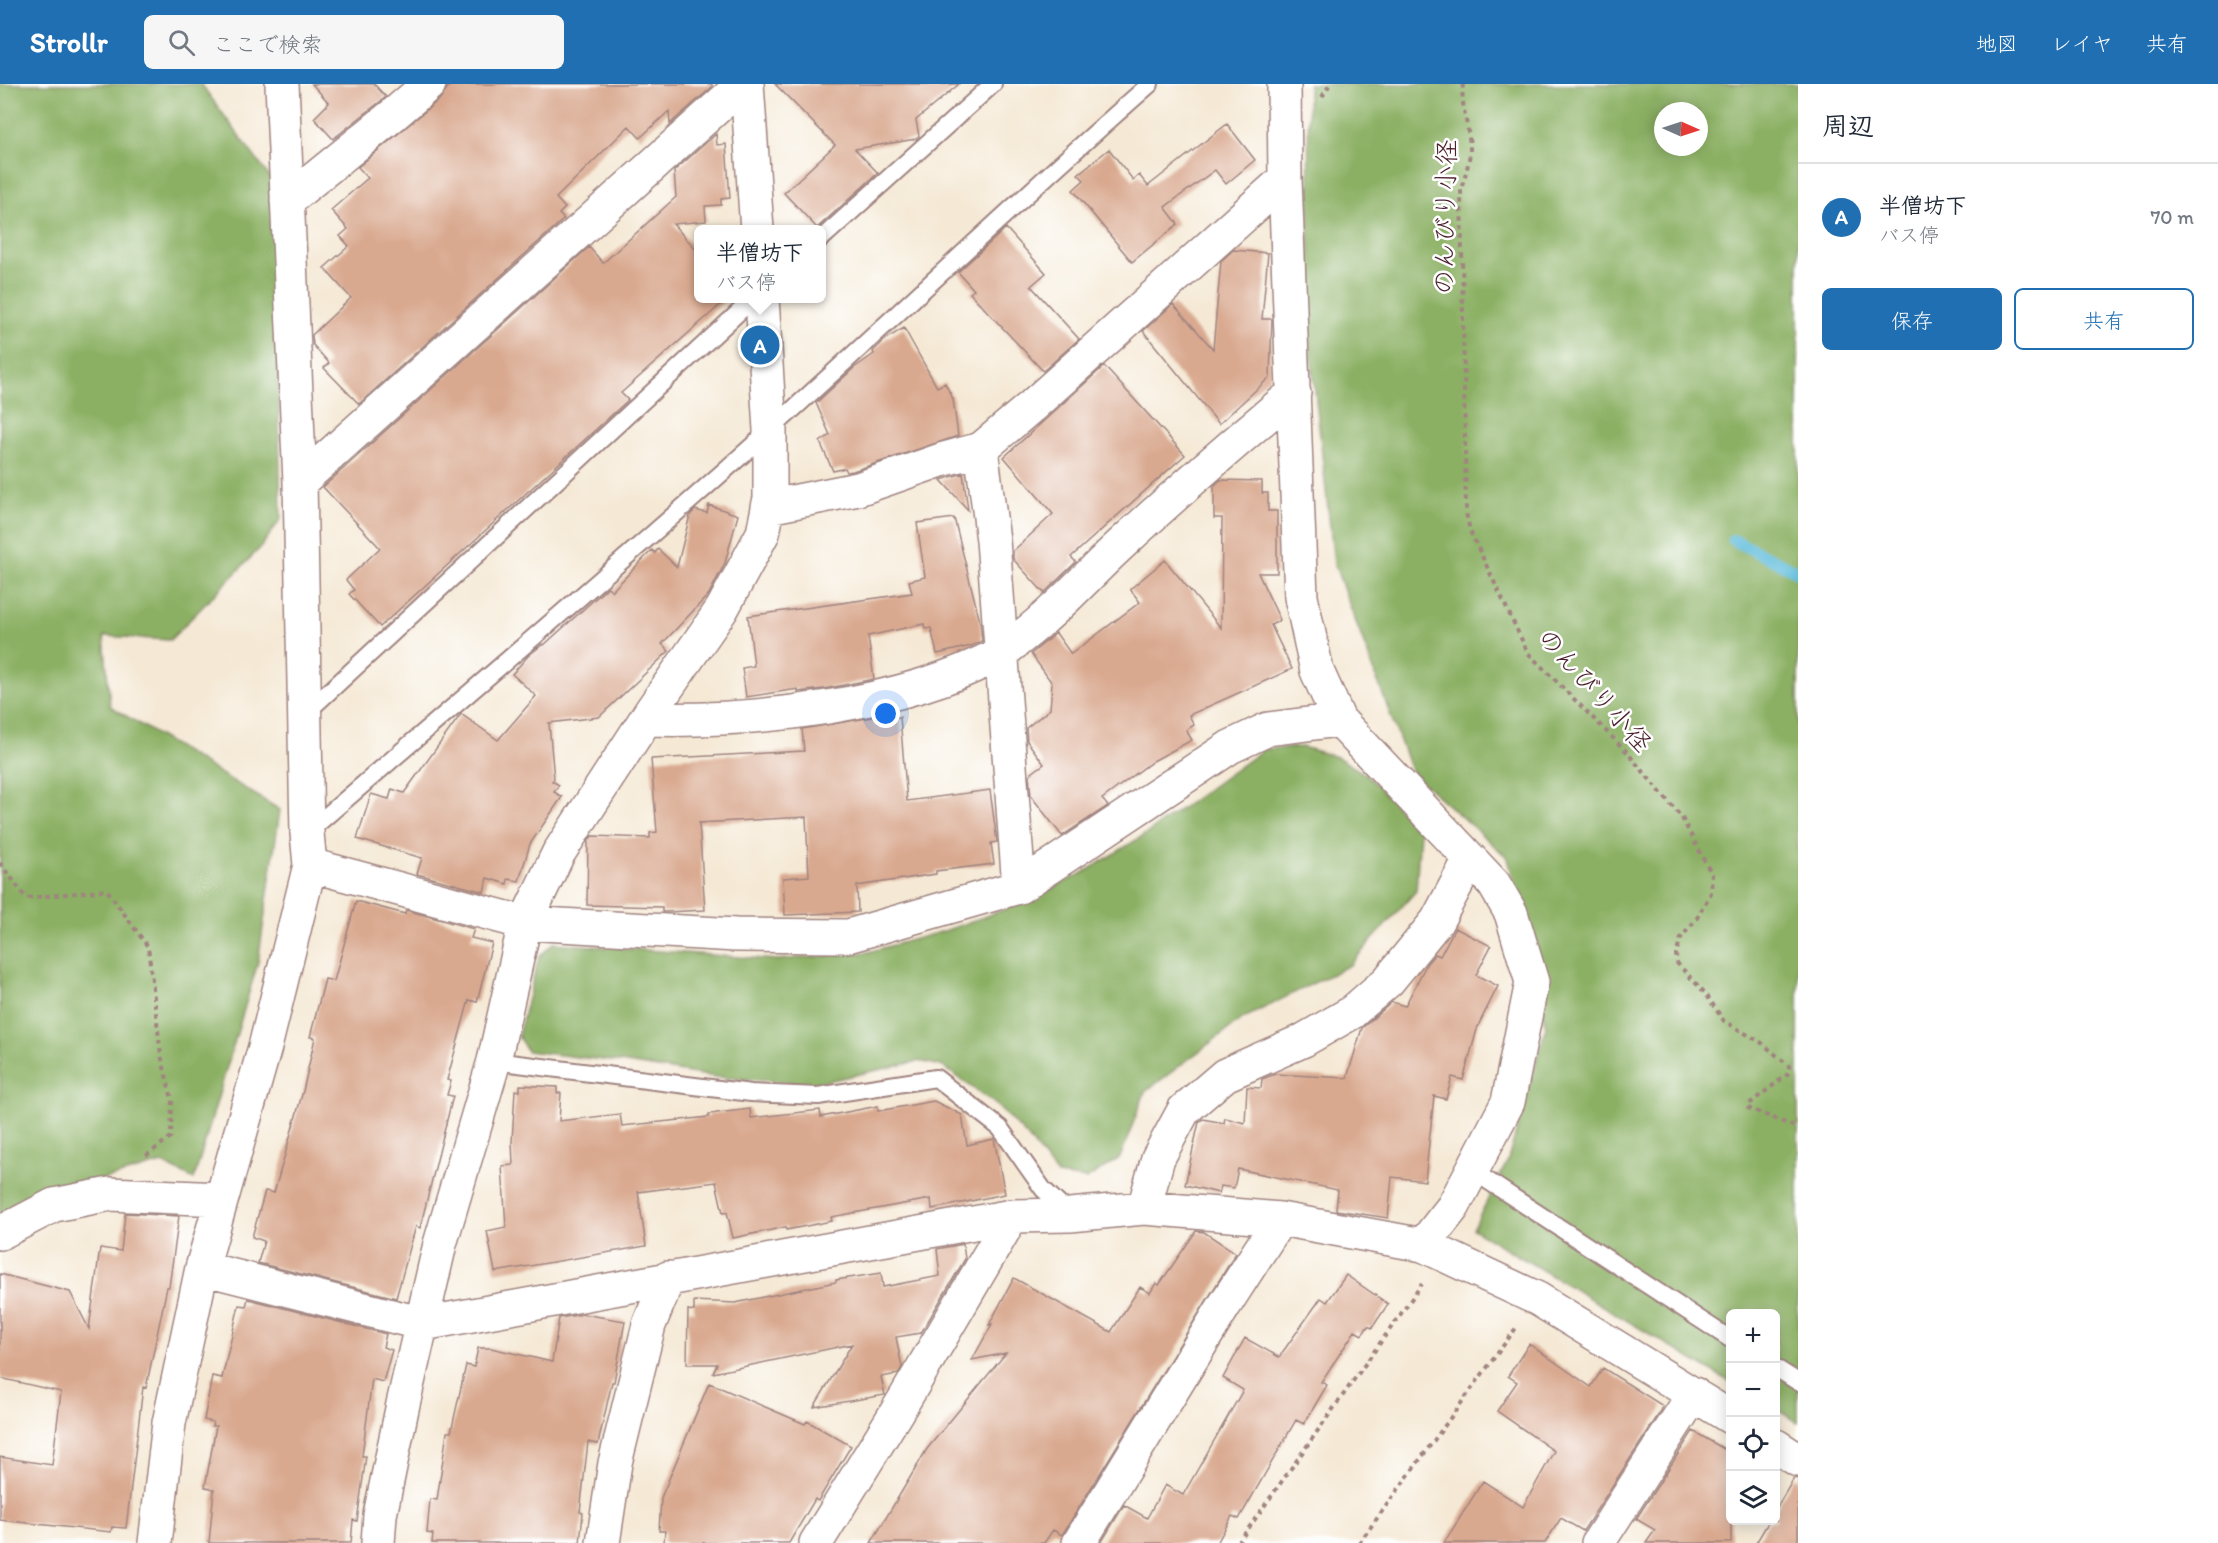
<!DOCTYPE html>
<html lang="ja">
<meta charset="utf-8">
<style>
body{margin:0;font-family:Itim,"Klee One",sans-serif;background:#f6f6f7;color:#1f2937}
.controls{position:absolute;right:18px;bottom:18px;display:grid;overflow:hidden;border-radius:9px;box-shadow:0 3px 15px #0003}
.controls button{width:54px;height:54px;display:grid;place-items:center;padding:0;border:0;border-bottom:2px solid #e0e1e3;background:#fff;color:#1f2937;font:30px sans-serif}
.compass{position:absolute;left:1654px;top:18px;width:54px;height:54px;border-radius:50%;background:#fff;box-shadow:0 3px 15px #0003;rotate:93deg}
.you{position:absolute;left:886px;top:630px;width:21px;height:21px;margin:-15px;border:4px solid #fff;border-radius:50%;background:#1a73e8;box-shadow:0 0 0 9px #1a73e833}
.badge{display:grid;place-items:center;width:39px;height:39px;border-radius:50%;background:#1f6fb2;color:#fff;font-size:20px;font-weight:700}
.pin{position:absolute;translate:-50% -50%;border:3px solid #fff;box-shadow:0 2px 6px #0006}
.popup{position:absolute;left:694px;top:141px;width:132px;height:78px;box-sizing:border-box;display:grid;place-content:center;border-radius:9px;background:#fff;filter:drop-shadow(0 2px 4px #0005);font-size:20px;white-space:nowrap;color:#747a83}
.popup b{font-size:22px;color:#1f2937}
.popup::after{content:'';position:absolute;left:50%;top:100%;margin-left:-12px;border:12px solid transparent;border-top-color:#fff}
.list{margin:0;padding:0;list-style:none}
h2{display:flex;justify-content:space-between;align-items:center;height:78px;margin:0;padding:0 24px;font-size:26px}
h2 small{font-size:20px;font-weight:400;color:#747a83}
.list li{display:grid;grid-template-columns:39px 1fr auto;gap:18px;align-items:center;box-sizing:border-box;height:108px;padding:0 24px;border-top:2px solid #e0e1e3}
.list b{display:block;font-size:22px;white-space:nowrap}
.list p{margin:0;font-size:20px;white-space:nowrap;color:#747a83}
.list em{font-size:20px;font-style:normal;color:#747a83}
.actions{display:flex;gap:12px;padding:18px 24px}
.actions a{flex:1;padding:14px 0;border:2px solid #1f6fb2;border-radius:9px;text-align:center;font-size:21px;color:#1f6fb2}
.actions .main{background:#1f6fb2;color:#fff}
.icon{flex:none;width:33px;height:33px;fill:none;stroke:currentColor;stroke-width:2;stroke-linecap:round;stroke-linejoin:round}
.map{position:relative;flex:none;width:1798px;height:1459px;overflow:hidden}
header{display:flex;align-items:center;gap:36px;box-sizing:border-box;height:84px;padding:0 30px;background:#1f6fb2;color:#fff}
header strong{font-size:28px}
nav{display:flex;gap:33px;margin-inline-start:auto;font-size:21px}
.search{width:420px;height:54px;background:#f6f6f7;display:flex;align-items:center;gap:15px;box-sizing:border-box;padding:0 21px;border-radius:9px;color:#747a83;font-size:22px}
main{display:flex}
aside{flex:1;background:#fff}
.map>svg:first-child{display:block}
.forest{fill:#8bb064;stroke:#6a6848;stroke-width:1.5;fill-rule:evenodd}
.lines{fill:none;stroke-linecap:round;stroke-linejoin:round}
.stream{stroke:#5dbcdb;stroke-width:12}
.building{fill:#d9a98f}
.service-casing{stroke:#a08480;stroke-width:20}
.minor-casing{stroke:#a08480;stroke-width:36}
.path{stroke:#a08480;stroke-width:4;stroke-dasharray:4.5 4.5;stroke-linecap:butt}
.service{stroke:#fff;stroke-width:16}
.minor{stroke:#fff;stroke-width:33}
.labels{text-anchor:middle;stroke-width:5;stroke-linejoin:round;paint-order:stroke}
.street-label{font-size:26px;fill:#4a1f2b;stroke:#fff}
</style>
<header>
<strong>Strollr</strong>
<div class="search"><svg class="icon" aria-label="search" viewBox="0 0 24 24"><circle cx="10" cy="10" r="6"/><path d="M15 15l6 6"/></svg>ここで検索</div>
<nav><a>地図</a><a>レイヤ</a><a>共有</a></nav>
</header>
<main>
<div class="map">
<svg width="1798" height="1459" viewBox="0 0 1798 1459">
<rect width="100%" height="100%" fill="#fff"/>
<filter id="ink" filterUnits="userSpaceOnUse"><feTurbulence type="fractalNoise" baseFrequency=".0167" numOctaves="2"/><feDisplacementMap in="SourceGraphic" scale="12" xChannelSelector="R" yChannelSelector="G"/><feConvolveMatrix kernelMatrix="1 2 1 2 8 2 1 2 1" color-interpolation-filters="sRGB"/></filter>
<filter id="wash" filterUnits="userSpaceOnUse"><feTurbulence type="fractalNoise" baseFrequency=".008" numOctaves="4" result="noise"/><feDisplacementMap in="SourceGraphic" scale="24" xChannelSelector="R" yChannelSelector="G"/><feGaussianBlur stdDeviation="1.35" result="paint"/><feColorMatrix in="noise" values="0 0 0 0 0 0 0 0 0 0 0 0 0 0 0 0 0 1.4 0 .05"/><feComposite in="paint" operator="in"/></filter>
<g filter="url(#wash)">
<rect width="100%" height="100%" fill="#f5e9d5"/>
<path class="forest" d="M0,0H201L274,99L281,435L260,464L170,556L104,552L110,622L280,726L258,878L194,1095L162,1079L52,1110L0,1134Z
M1308,0H1798V1339L1776,1325V1230H1730V1298L1473,1145L1508,1076L1546,943L1508,774L1412,689L1334,479L1310,261ZM1663,27H1699V63H1663Z
M1302,663L1337,673L1367,691L1420,747L1416,807L1350,881L1242,935L1145,1008L1120,1074L1086,1095L1057,1091L1027,1052L994,1019L942,982L919,977L814,1000L715,993L620,978L527,967L518,952L539,873L554,859L777,876L868,868L944,847L1014,822L1083,789L1146,750L1264,665Z"/>
<g class="lines">
<path class="stream" d="M1733,456L1798,488"/>
</g>
<g id="blocks">
<path class="building" d="M312,0H374L386,13L333,55L314,34L329,19Z
M450,0H712V3L670,40L669,27L640,54L629,42L556,114L565,124L559,130L564,135L359,320L324,284L329,279L313,261L312,251L351,214L324,184L349,162L340,152L348,145L331,126L368,94L358,83L441,14Z
M775,0H959L916,36L919,52L916,55L855,65L878,89L817,144L784,109L835,61Z
M1227,40L1255,76L1226,100L1215,86L1165,123L1178,140L1132,178L1073,106L1084,96L1078,90L1109,65L1133,96L1139,91L1148,102Z
M716,50L717,61L726,60L730,114L721,115V121L705,122L706,137L673,140L699,169V214H728L621,309L628,316L380,543L349,510L354,506L346,496L380,464L323,403L589,163L603,179L676,113L674,87Z
M1006,144L1046,189L1031,202L1079,255L1043,287L970,209L974,206L958,188Z
M1233,166L1268,169L1262,235H1272L1270,293L1219,340L1143,247L1173,220L1213,265L1221,177Z
M904,244L937,303L945,299L953,315L958,352L853,387L847,388L845,384L833,387L820,358L830,351L816,319L854,284L874,270L873,267L887,254Z
M1104,282L1185,371L1071,473L1076,478L1044,509L1013,475V467L1053,430L1004,373Z
M963,389L968,426L941,396Z
M1220,396L1262,397V409H1268V427H1277V489H1258L1280,536L1271,541L1292,585L1189,631L1194,641L1186,646L1192,656L1153,677L1102,715L1108,722L1062,752L1031,712L1029,691L1044,680L1027,657L1026,644L1050,625L1052,599L1031,570L1056,549L1071,570L1140,518L1130,505L1165,476L1221,544L1222,434H1214V402Z
M709,421L738,431L725,479L709,510L662,560L669,567L599,633L549,639L554,695L552,697L559,701L554,708L562,713L530,760L519,797L508,795L507,800L487,794L484,808L417,790L422,774L357,755L371,710L389,715L392,705L404,709L461,630L498,656L536,612L512,590L528,572L543,560L544,561L608,503L612,507L652,466L655,469L658,465L677,483L690,431L695,426L707,429Z
M954,434L980,538L982,557L971,562L937,570L931,544L925,545L924,540L868,552L874,595L824,605L798,608V605L746,613L742,584L754,582L748,532L912,509L909,497L925,493L917,439Z
M879,632L880,635L900,633L907,717L990,706L997,758L991,759L994,780L936,787V790L857,802L858,828L785,831L783,794L809,792L806,733L699,739L705,826L666,828H662V823L587,821L588,758L592,752L650,754V749L657,748L651,675L804,667L802,645Z
M356,817L405,830L406,826L474,845L471,854L492,859L477,918L469,916L447,996L451,997L447,1011L453,1012L420,1144L416,1142L396,1214L258,1179L264,1157L252,1153L265,1107L274,1109L303,1007L315,954L310,953L325,895L334,897Z
M1455,844L1491,862L1476,891L1498,902L1478,942L1463,996L1452,993L1446,1015L1434,1012L1425,1097L1392,1093L1388,1134L1336,1126L1338,1106L1238,1085L1234,1104L1221,1102L1219,1109L1185,1101L1199,1038L1203,1035L1224,1039L1225,1034L1245,1039L1247,1003L1261,1004L1262,995L1275,990L1347,994L1362,944L1392,918L1405,922L1427,879L1435,870L1440,872Z
M520,1001L557,1003V1009H561L559,1037L620,1030L622,1042L709,1033V1030L750,1025L751,1034L820,1026L821,1033L878,1022V1027L934,1017L962,1031L967,1061L994,1055L1005,1110L932,1125L931,1115L831,1133L832,1137L786,1146V1143L733,1154L727,1128L723,1129L716,1098L638,1108L646,1162L495,1188L487,1147L506,1143L502,1082L513,1081L512,1058L515,1006L520,1007Z
M125,1129L179,1132L169,1203H167L146,1304L143,1303L126,1444L112,1443L111,1448L0,1436V1373L52,1381L61,1308L0,1294V1190L70,1208L89,1245L100,1164L121,1167Z
M1196,1147L1204,1148L1236,1169L1062,1451L1053,1446L1044,1459H871L927,1365L1006,1269L972,1276L992,1240L989,1241L1014,1194L1111,1248L1140,1203L1150,1209L1156,1199L1159,1201Z
M963,1160L965,1175L921,1249L896,1253L902,1283L898,1290L881,1293L885,1311L814,1323L852,1260L713,1289L717,1280H687L688,1226L694,1227V1217L735,1219L836,1198V1196L881,1189L883,1203L940,1192L937,1165Z
M1346,1191L1388,1220L1372,1244L1368,1242L1362,1251L1355,1247L1321,1298L1327,1301L1304,1340L1296,1336L1239,1435L1232,1432L1217,1459H1101L1124,1421L1147,1434L1165,1401L1183,1411L1243,1306L1223,1294L1245,1254L1279,1273L1321,1214L1327,1218Z
M248,1215L386,1250L383,1263L392,1266L383,1298L372,1295L362,1372H366L357,1437L353,1436L351,1459H209L214,1405L205,1403L216,1342H212L213,1338L204,1336L212,1292L222,1294L239,1221L246,1222Z
M583,1230L625,1237L614,1298H612L598,1360L588,1358L580,1428L583,1429L580,1459H432L433,1450L427,1449L430,1415L437,1416L447,1348H451L466,1281L474,1283L478,1264H491L552,1278L559,1234Z
M1529,1260L1591,1303L1603,1284L1663,1322L1661,1327L1583,1447L1561,1434L1545,1459H1444L1483,1397L1523,1423L1554,1367L1497,1327L1517,1298L1508,1292Z
M709,1299L805,1340L807,1337L851,1362L818,1417L815,1415L789,1459H664L665,1447H659L661,1414Z
M1693,1347L1731,1369V1459H1646L1655,1446L1636,1435Z
M1794,1394L1798,1395V1459H1756L1769,1437H1776V1425Z"/>
</g>
</g>
<g filter="url(#ink)">
<use href="#blocks" fill-opacity="0" stroke="#a08480" stroke-width="1.5"/>
<g class="lines">
<g class="service-casing">
<path id="service" d="M822,154L993,0
M306,629L754,214
M308,748C462,615 617,483 769,347C897,232 1021,113 1150,0
M494,977L751,1009L818,1012L936,994L1000,1044L1043,1105L1070,1131
M1473,1087L1730,1255
M1776,1284L1798,1298"/>
</g>
<g class="minor-casing">
<path id="minor" d="M747,0L757,146
M1284,0L1285,95L1301,513L1317,587L1339,636L1494,800L1511,829L1532,898L1508,1018L1453,1123L1423,1161
M287,117L393,31L429,0
M981,365L993,456L1019,803
M300,398L743,0
M768,423L858,405L941,376L981,365L1033,321L1285,95
M646,635C756,638 901,622 999,570C1008,565 1016,557 1024,551C1058,525 1086,493 1117,464C1174,411 1234,359 1294,309
M310,781L525,839L736,851L848,852L1019,803L1230,663L1268,645L1339,636
M1144,1124L1158,1074L1184,1026L1225,991L1304,956L1351,929L1388,897L1437,837L1470,775
M0,1149L54,1121L110,1110L220,1115
M202,1184L423,1240L1012,1132L1070,1131L1144,1124L1280,1135L1423,1161L1538,1215L1730,1333
M1776,1362L1798,1376
M155,1459L169,1339L202,1184L265,963L310,781L307,749L300,398L282,0
M378,1459L380,1431L403,1320L440,1160L494,977L525,839L558,770L651,627L722,525L763,449L770,414V346L762,214
M603,1459L615,1379L649,1241L668,1194
M816,1459L904,1316L1012,1132
M1079,1459L1224,1222L1280,1135
M1598,1459L1694,1310"/>
</g>
<path class="path" d="M1463,0C1460,23 1470,44 1470,67C1469,80 1465,92 1461,105L1466,429L1470,447L1528,569L1625,666L1682,734L1712,791L1711,809L1697,834L1681,854L1676,870L1677,879L1705,909L1724,937L1762,959L1789,982L1788,990L1749,1020L1748,1024L1798,1044
M1322,13L1330,0
M0,779L26,814L107,806L148,863L161,971L172,1016L171,1053L143,1074
M1238,1459L1422,1200
M1359,1459L1516,1244"/>
<use href="#service" class="service"/>
<use href="#minor" class="minor"/>
</g>
</g>
<g class="labels">
<g class="street-label">
<text transform="translate(1445 133) rotate(-89)" y="9">のんびり小径</text>
<text transform="translate(1595 606) rotate(48)" y="9">のんびり小径</text>
</g>
</g>
</svg>
<div class="controls">
<button>+</button>
<button>−</button>
<button><svg class="icon" aria-label="locate" viewBox="0 0 24 24"><circle cx="12" cy="12" r="6"/><path d="M12 2v4M12 18v4M2 12h4M18 12h4"/></svg></button>
<button><svg class="icon" aria-label="layers" viewBox="0 0 24 24"><path d="M12 4l9 5-9 5-9-5zM3 14l9 5 9-5"/></svg></button>
</div>
<svg class="compass" viewBox="-18 -18 36 36"><path d="M0-13l5 13h-10z" fill="#e53935"/><path d="M0 13l5-13h-10z" fill="#747a83"/></svg>
<div class="you"></div>
<div class="pin badge" style="left:760px;top:261px">A</div>
<div class="popup"><b>半僧坊下</b>バス停</div>
</div>
<aside>
<h2>周辺<small></small></h2>
<ul class="list">
<li><span class="badge">A</span><div><b>半僧坊下</b><p>バス停</p></div><em>70 m</em></li>
</ul>
<div class="actions"><a class="main">保存</a><a>共有</a></div>
</aside>
</main>
